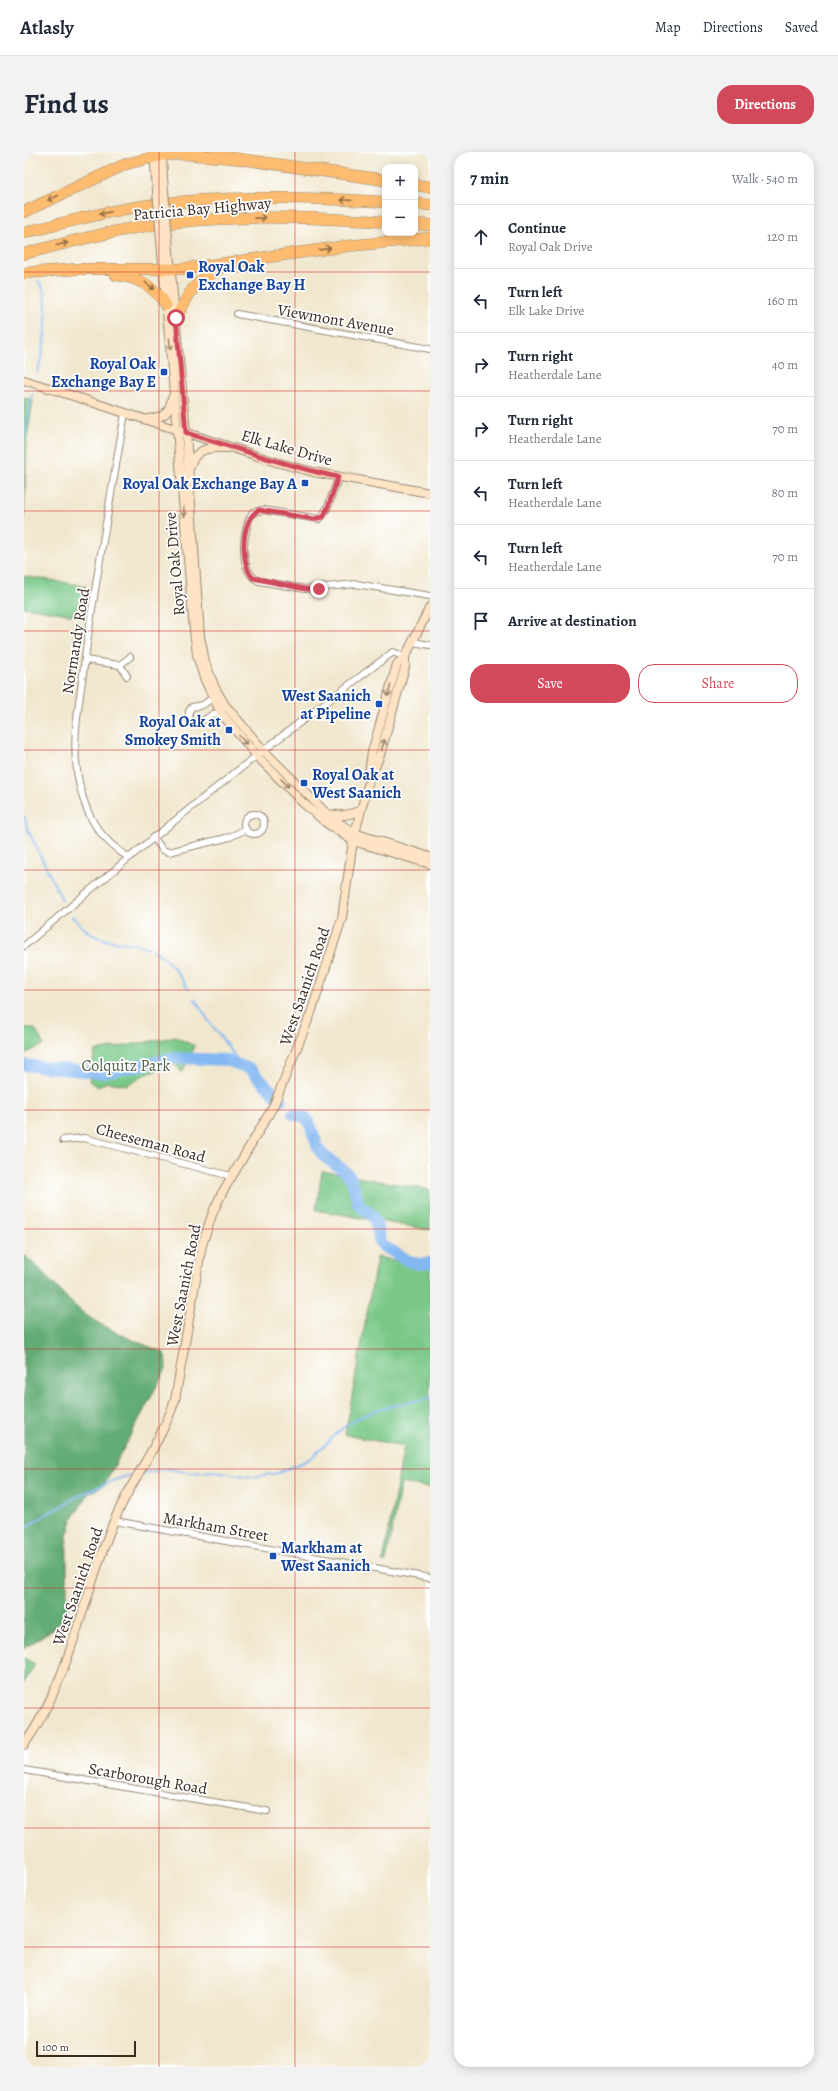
<!DOCTYPE html>
<meta charset="utf-8">
<style>
body{margin:0;font-family:Alegreya,serif;background:#f2f2f3;color:#1f2937}
.controls{position:absolute;right:12px;top:12px;display:grid;overflow:hidden;border-radius:8px;box-shadow:0 2px 10px #0003}
.controls button{width:36px;height:36px;display:grid;place-items:center;padding:0;border:0;border-bottom:1px solid #e0e1e3;background:#fff;color:#1f2937;font:20px sans-serif}
.scale{position:absolute;left:12px;bottom:10px;width:100px;box-sizing:border-box;padding-left:4px;border:2px solid #3b2a1e;border-top:0;font-size:11px;line-height:14px;white-space:nowrap;color:#3b2a1e;-webkit-text-stroke:3px #fff;paint-order:stroke}
.stop{position:absolute;width:12px;height:12px;margin:-9px;border:3px solid #d1495b;border-radius:50%;background:#fff}
.stop.end{background:#d1495b;border-color:#fff;box-shadow:0 1px 4px #0008}
.list{margin:0;padding:0;list-style:none}
h2{display:flex;justify-content:space-between;align-items:center;height:52px;margin:0;padding:0 16px;font-size:17px}
h2 small{font-size:13px;font-weight:400;color:#747a83}
.list li{display:grid;grid-template-columns:26px 1fr auto;gap:12px;align-items:center;box-sizing:border-box;height:64px;padding:0 16px;border-top:1px solid #e0e1e3}
.list b{display:block;font-size:15px;white-space:nowrap}
.list p{margin:0;font-size:13px;white-space:nowrap;color:#747a83}
.list em{font-size:13px;font-style:normal;color:#747a83}
.actions{display:flex;gap:8px;padding:12px 16px}
.actions a{flex:1;padding:9px 0;border:1px solid #d1495b;border-radius:16px;text-align:center;font-size:14px;color:#d1495b}
.actions .main{background:#d1495b;color:#fff}
.icon{flex:none;width:22px;height:22px;fill:none;stroke:currentColor;stroke-width:2;stroke-linecap:round;stroke-linejoin:round}
.map{position:relative;flex:none;width:406px;height:1915px;overflow:hidden;border-radius:16px}
header{display:flex;align-items:center;gap:24px;box-sizing:border-box;height:56px;padding:0 20px;background:#fff;border-bottom:1px solid #e0e1e3}
header strong{font-size:19px}
nav{display:flex;gap:22px;margin-inline-start:auto;font-size:14px}
.intro{display:flex;align-items:center;justify-content:space-between;box-sizing:border-box;height:96px;padding:0 24px}
h1{margin:0;font-size:28px}
.button{padding:10px 18px;border-radius:16px;background:#d1495b;color:#fff;font-size:14px;font-weight:700}
main{display:flex;gap:24px;padding:0 24px}
aside{flex:1;background:#fff;border-radius:16px;box-shadow:0 2px 10px #0003}
.map>svg:first-child{display:block}
.green{fill:#79c888;stroke:#5a7953}
.forest{fill:#62ac74;stroke:#4e6b49}
.lines{fill:none;stroke-linecap:round;stroke-linejoin:round}
.stream{stroke:#84b8f2;stroke-width:2}
.river{stroke:#84b8f2;stroke-width:12}
.street-casing{stroke:#968876;stroke-width:8}
.secondary-casing{stroke:#968876;stroke-width:10}
.highway-casing{stroke:#968876;stroke-width:12}
.street{stroke:#fff;stroke-width:6}
.secondary{stroke:#fee4c5;stroke-width:8}
.highway{stroke:#fdbc6f;stroke-width:11}
.secondary-bridge-casing{stroke:#968876;stroke-width:10;stroke-linecap:butt}
.secondary-bridge{stroke:#fee4c5;stroke-width:8}
.oneway{stroke:#926c42}
.oneway2{stroke:#9c8772}
.route{stroke:#d1495b;stroke-width:5}
.grid{fill:none;stroke:#d62828;stroke-width:1;stroke-opacity:0.55}
.transit-dot{fill:#1a4fb4;stroke:#fff;stroke-width:1.5}
.labels{text-anchor:middle;stroke-width:3.5;stroke-linejoin:round;paint-order:stroke}
.street-label{font-size:16px;fill:#3b2a1e;stroke:#fff}
.transit-label{font-size:16px;font-weight:bold;fill:#164399;stroke:#fff;text-anchor:end}
.park-label{font-size:16px;fill:#516143;stroke:#fff}
</style>
<header>
<strong>Atlasly</strong>
<nav><a>Map</a><a>Directions</a><a>Saved</a></nav>
</header>
<div class="intro"><h1>Find us</h1><a class="button">Directions</a></div>
<main>
<div class="map">
<svg width="406" height="1915" viewBox="0 0 406 1915">
<rect width="100%" height="100%" fill="#fff"/>
<filter id="ink" filterUnits="userSpaceOnUse"><feTurbulence type="fractalNoise" baseFrequency=".025" numOctaves="2"/><feDisplacementMap in="SourceGraphic" scale="8" xChannelSelector="R" yChannelSelector="G"/><feConvolveMatrix kernelMatrix="1 2 1 2 8 2 1 2 1" color-interpolation-filters="sRGB"/></filter>
<filter id="wash" filterUnits="userSpaceOnUse"><feTurbulence type="fractalNoise" baseFrequency=".012" numOctaves="4" result="noise"/><feDisplacementMap in="SourceGraphic" scale="16" xChannelSelector="R" yChannelSelector="G"/><feGaussianBlur stdDeviation="0.9" result="paint"/><feColorMatrix in="noise" values="0 0 0 0 0 0 0 0 0 0 0 0 0 0 0 0 0 1.4 0 .05"/><feComposite in="paint" operator="in"/></filter>
<g filter="url(#wash)">
<rect width="100%" height="100%" fill="#f1e7ce"/>
<path class="green" d="M0,245L9,248L3,286L0,368Z
M0,424L62,434L57,464L0,455Z
M0,875L11,877L20,893L0,902Z
M151,885L171,894L158,921L148,908L139,916L118,924L103,933L83,930L74,935L65,929L71,899Z
M298,1019L406,1038V1078L292,1058Z
M353,1105L406,1115V1336L377,1331L362,1410H359L380,1294L321,1283Z
M0,1506L11,1512L0,1531Z"/>
<path class="forest" d="M0,1103C18,1117 33,1137 50,1153C74,1176 110,1188 141,1201L142,1217L80,1333L65,1341L48,1368L43,1384V1460L33,1474L0,1497Z"/>
<g class="lines">
<path class="stream" d="M13,221C20,205 29,142 14,129
M0,283L8,242
M0,664L4,678L38,748
M48,764C55,772 63,781 73,785C87,791 102,790 116,793C138,798 153,818 164,837
M171,847L184,868L216,911
M118,1321L144,1317L168,1321L190,1319L228,1325L254,1321L286,1307L321,1274L333,1267L354,1257L406,1246
M0,1376C32,1357 76,1329 112,1322"/>
<path class="river" d="M0,913L77,921L151,906L202,908L226,917L257,949
M269,962L281,965L285,970L295,998L301,1005L322,1020L327,1026L335,1053L348,1063L351,1068L356,1090L359,1094L385,1109L394,1112L406,1111"/>
</g>
</g>
<g filter="url(#ink)">
<g class="lines">
<g class="street-casing">
<path id="street" d="M213,162L406,197
M101,261C87,343 72,424 61,506C56,552 45,589 56,635C63,666 77,688 104,705
M315,325C310,335 304,362 295,367L240,358L229,360C218,377 214,420 235,429L281,437L332,432L406,444
M389,490L406,493
M61,508L96,513L103,524
M96,513L106,505
M189,545L179,553L168,555L165,559V568L174,572L189,562L197,561
M220 672a10 10 0 1 1 20 0a10 10 0 1 1-20 0Z
M129,685L139,698L145,700L206,685L222,677
M0,794C119,692 242,594 369,500L381,505
M39,988L60,986L207,1024
M91,1369L406,1426
M0,1618L243,1659"/>
</g>
<g class="secondary-casing">
<path id="secondary" d="M138,0L139,26
M130,1L132,26
M138,100L170,478L173,503L180,526L197,561L233,604L278,650L301,670L329,689L406,712
M145,100L162,281L176,484L181,510L191,536L201,553L240,599L304,663L330,681L406,705
M0,228L252,310L289,320L406,341
M124,267C140,265 145,262 148,246
M166,315C171,296 185,295 204,296
M345,621L348,600L373,512L381,505L406,455
M303,662C316,664 324,664 337,658
M0,1593C47,1527 59,1443 90,1369C108,1326 136,1293 151,1248L178,1093L189,1060L198,1041L249,955L287,861L318,766L329,689L337,658L345,629L356,603L381,515V505"/>
</g>
<g class="highway-casing">
<path id="highway" d="M391,33L406,35
M391,52L406,53
M0,60L102,12L138,3L159,2L209,6L361,28
M391,72L406,73
M0,81C39,71 78,60 118,54C199,43 280,45 361,50
M0,102C40,91 80,81 121,74C201,62 281,65 361,70
M0,121L53,117H158L323,94L406,86
M92,123C115,126 129,133 142,153
M152,166C167,137 171,129 200,114"/>
</g>
<use href="#street" class="street"/>
<use href="#secondary" class="secondary"/>
<use href="#highway" class="highway"/>
<g class="secondary-bridge-casing">
<path id="secondary-bridge" d="M132,26L138,100
M139,26L145,100"/>
</g>
<use href="#secondary-bridge" class="secondary-bridge"/>
</g>
<defs><path id="oneway-shaft" d="M-6 0H5M1.5-3L5.5 0L1.5 3" fill="none" stroke-width="1.6" stroke-linecap="round" stroke-linejoin="round"/></defs>
<g class="oneway">
<use href="#oneway-shaft" transform="translate(29 46) rotate(155)"/>
<use href="#oneway-shaft" transform="translate(322 48) rotate(-177)"/>
<use href="#oneway-shaft" transform="translate(81 61) rotate(168)"/>
<use href="#oneway-shaft" transform="translate(236 66) rotate(-1)"/>
<use href="#oneway-shaft" transform="translate(38 92) rotate(-14)"/>
<use href="#oneway-shaft" transform="translate(301 97) rotate(-8)"/>
<use href="#oneway-shaft" transform="translate(126 134) rotate(37)"/>
</g>
<g class="oneway2">
<use href="#oneway-shaft" transform="translate(146 192) rotate(84)"/>
<use href="#oneway-shaft" transform="translate(160 359) rotate(85)"/>
<use href="#oneway-shaft" transform="translate(365 539) rotate(106)"/>
<use href="#oneway-shaft" transform="translate(219 588) rotate(48)"/>
<use href="#oneway-shaft" transform="translate(359 593) rotate(-74)"/>
<use href="#oneway-shaft" transform="translate(261 631) rotate(46)"/>
</g>
</g>
<g class="lines" filter="url(#ink)">
<path class="route" d="M152,166L162,281C213,296 262,314 314,325C310,336 305,356 299,365L290,367L235,358C216,367 216,412 229,426L281,437H295"/>
</g>
<path class="grid" d="M135,0V1915M271,0V1915M0,120H406M0,239H406M0,359H406M0,479H406M0,598H406M0,718H406M0,838H406M0,958H406M0,1077H406M0,1197H406M0,1317H406M0,1436H406M0,1556H406M0,1676H406M0,1795H406"/>
<g class="transit-dot">
<rect x="162" y="119" width="8" height="8" rx="2"/>
<rect x="136" y="216" width="8" height="8" rx="2"/>
<rect x="277" y="327" width="8" height="8" rx="2"/>
<rect x="351" y="548" width="8" height="8" rx="2"/>
<rect x="201" y="574" width="8" height="8" rx="2"/>
<rect x="276" y="627" width="8" height="8" rx="2"/>
<rect x="245" y="1400" width="8" height="8" rx="2"/>
</g>
<g class="labels">
<g class="street-label">
<text transform="translate(178 56) rotate(-5)" y="6">Patricia Bay Highway</text>
<text transform="translate(312 167) rotate(10)" y="6">Viewmont Avenue</text>
<text transform="translate(263 295) rotate(16)" y="6">Elk Lake Drive</text>
<text transform="translate(150 412) rotate(-95)" y="6">Royal Oak Drive</text>
<text transform="translate(51 489) rotate(-81)" y="6">Normandy Road</text>
<text transform="translate(280 834) rotate(-71)" y="6">West Saanich Road</text>
<text transform="translate(127 990) rotate(15)" y="6">Cheeseman Road</text>
<text transform="translate(159 1133) rotate(-79)" y="6">West Saanich Road</text>
<text transform="translate(192 1374) rotate(10)" y="6">Markham Street</text>
<text transform="translate(53 1434) rotate(-71)" y="6">West Saanich Road</text>
<text transform="translate(124 1626) rotate(10)" y="6">Scarborough Road</text>
</g>
<g class="transit-label">
<text x="174" y="120" text-anchor="start">Royal Oak<tspan x="174" dy="18">Exchange Bay H</tspan></text>
<text x="132" y="217">Royal Oak<tspan x="132" dy="18">Exchange Bay E</tspan></text>
<text x="273" y="337">Royal Oak Exchange Bay A</text>
<text x="347" y="549">West Saanich<tspan x="347" dy="18">at Pipeline</tspan></text>
<text x="197" y="575">Royal Oak at<tspan x="197" dy="18">Smokey Smith</tspan></text>
<text x="288" y="628" text-anchor="start">Royal Oak at<tspan x="288" dy="18">West Saanich</tspan></text>
<text x="257" y="1401" text-anchor="start">Markham at<tspan x="257" dy="18">West Saanich</tspan></text>
</g>
<g class="park-label">
<text x="102" y="919">Colquitz Park</text>
</g>
</g>
</svg>
<div class="controls">
<button>+</button>
<button>−</button>
</div>
<div class="scale">100 m</div>
<div class="stop" style="left:152px;top:166px"></div>
<div class="stop end" style="left:295px;top:437px"></div>
</div>
<aside>
<h2>7 min<small>Walk · 540 m</small></h2>
<ul class="list">
<li><svg class="icon" aria-label="ahead" viewBox="0 0 24 24"><path d="M12 20V5M6 11l6-6 6 6"/></svg><div><b>Continue</b><p>Royal Oak Drive</p></div><em>120 m</em></li>
<li><svg class="icon" aria-label="left" viewBox="0 0 24 24"><path d="M17 20v-9H6M10 6l-5 5 5 5"/></svg><div><b>Turn left</b><p>Elk Lake Drive</p></div><em>160 m</em></li>
<li><svg class="icon" aria-label="right" viewBox="0 0 24 24"><path d="M7 20v-9h11M14 6l5 5-5 5"/></svg><div><b>Turn right</b><p>Heatherdale Lane</p></div><em>40 m</em></li>
<li><svg class="icon" aria-label="right" viewBox="0 0 24 24"><path d="M7 20v-9h11M14 6l5 5-5 5"/></svg><div><b>Turn right</b><p>Heatherdale Lane</p></div><em>70 m</em></li>
<li><svg class="icon" aria-label="left" viewBox="0 0 24 24"><path d="M17 20v-9H6M10 6l-5 5 5 5"/></svg><div><b>Turn left</b><p>Heatherdale Lane</p></div><em>80 m</em></li>
<li><svg class="icon" aria-label="left" viewBox="0 0 24 24"><path d="M17 20v-9H6M10 6l-5 5 5 5"/></svg><div><b>Turn left</b><p>Heatherdale Lane</p></div><em>70 m</em></li>
<li><svg class="icon" aria-label="arrive" viewBox="0 0 24 24"><path d="M6 21V4h12l-3 4 3 4H6"/></svg><div><b>Arrive at destination</b></div></li>
</ul>
<div class="actions"><a class="main">Save</a><a>Share</a></div>
</aside>
</main>
